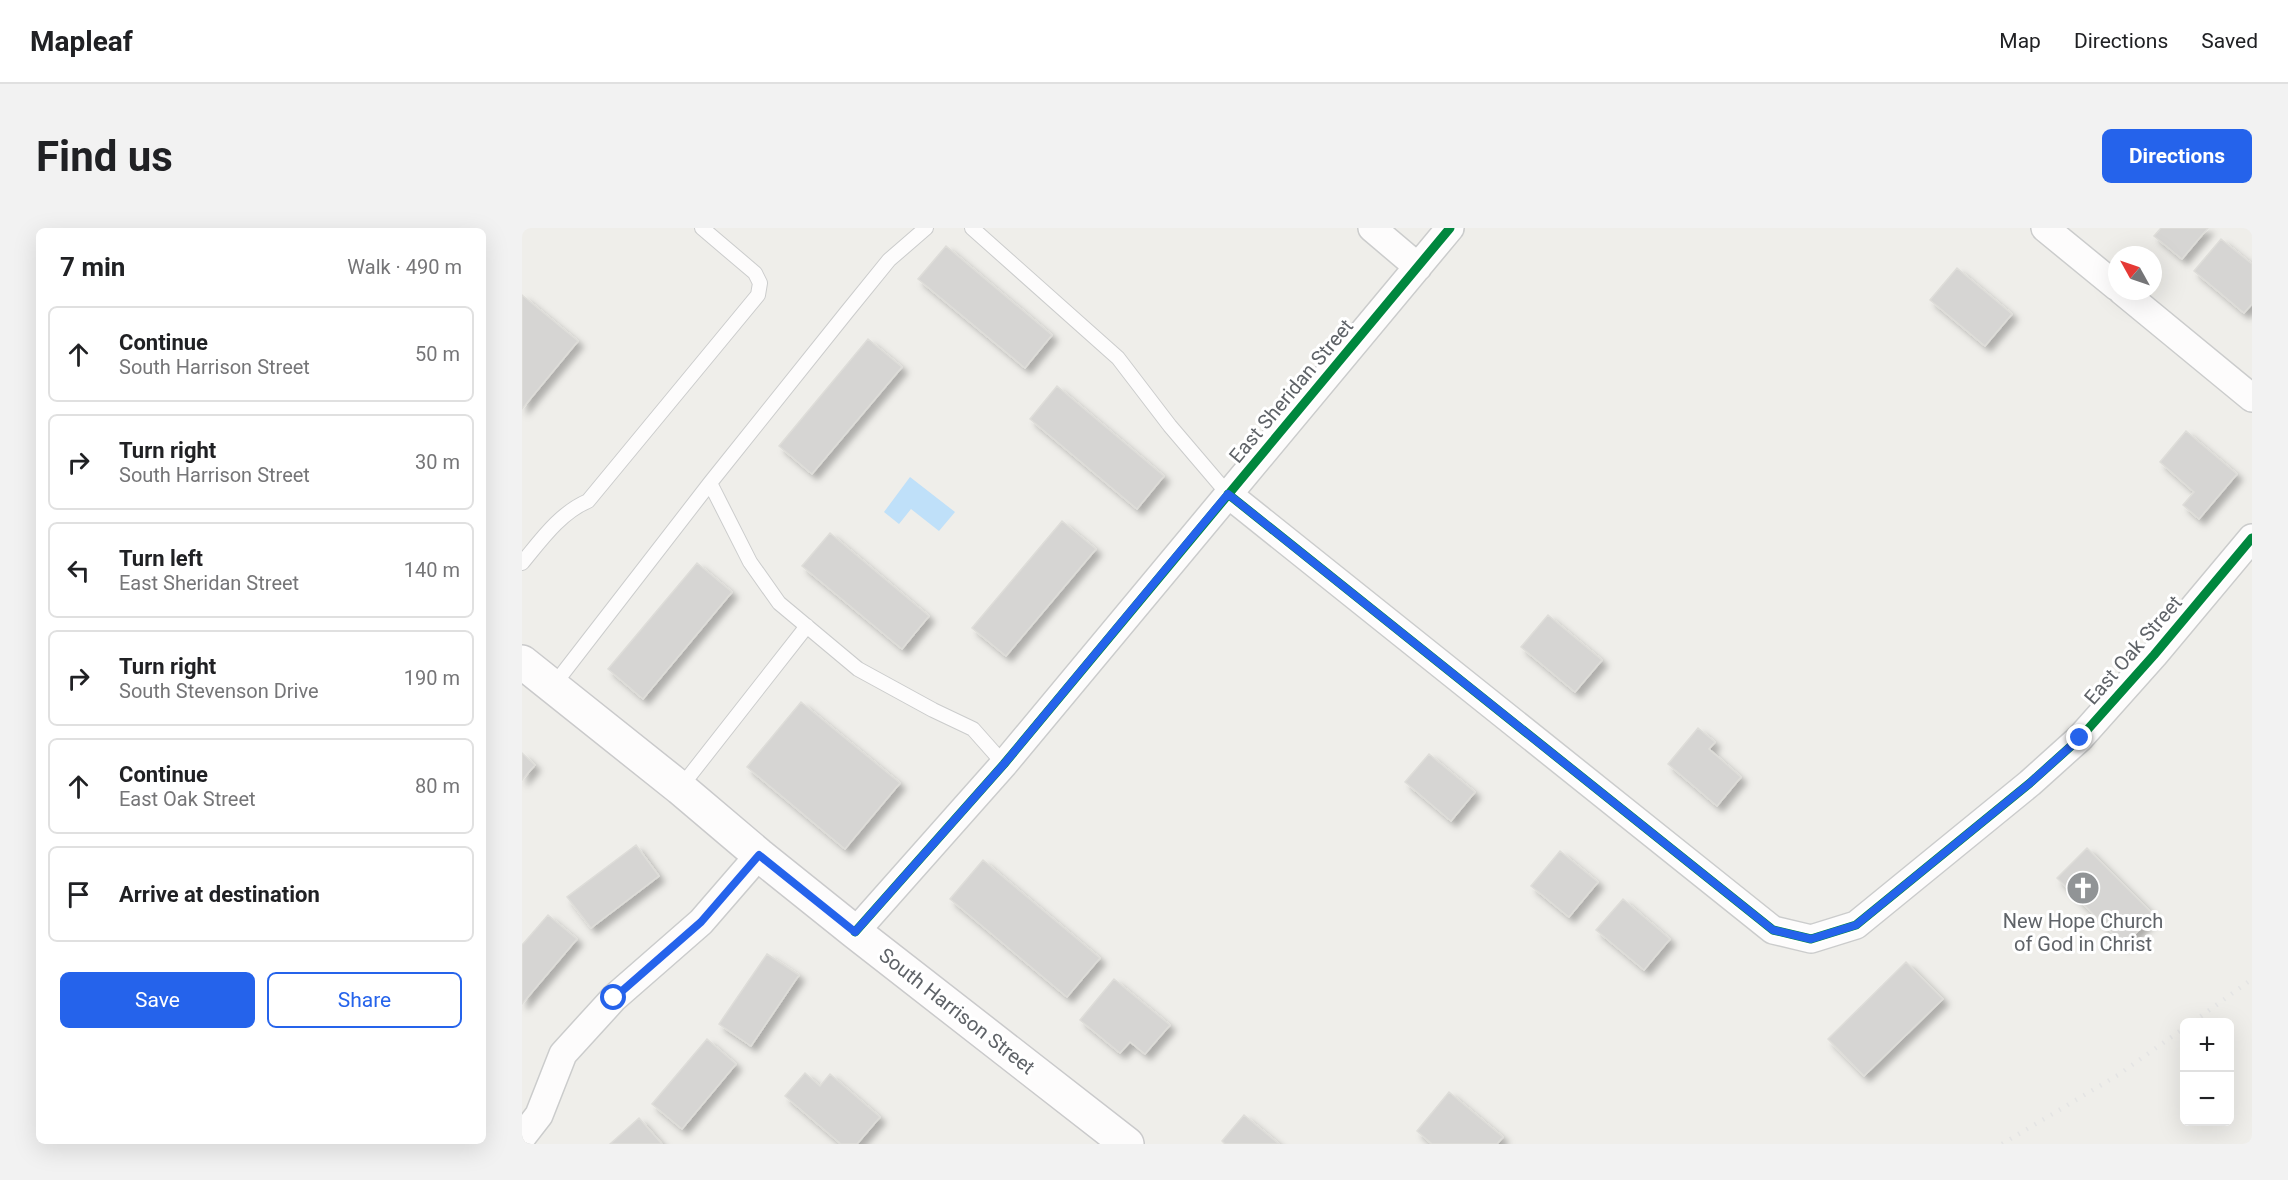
<!DOCTYPE html>
<meta charset="utf-8">
<style>
body{margin:0;font-family:Roboto,sans-serif;background:#f2f2f2;color:#202124}
.controls{position:absolute;right:18px;bottom:18px;display:grid;overflow:hidden;border-radius:9px;box-shadow:0 6px 24px #0002}
.controls button{width:54px;height:54px;display:grid;place-items:center;padding:0;border:0;border-bottom:2px solid #e0e0e0;background:#fff;color:#202124;font:30px sans-serif}
.compass{position:absolute;left:1586px;top:18px;width:54px;height:54px;border-radius:50%;background:#fff;box-shadow:0 6px 24px #0002;rotate:310deg}
.stop{position:absolute;width:18px;height:18px;margin:-14px;border:4px solid #2563eb;border-radius:50%;background:#fff}
.stop.end{background:#2563eb;border-color:#fff;box-shadow:0 2px 6px #0008}
.list{margin:0;padding:0;list-style:none}
h2{display:flex;justify-content:space-between;align-items:center;height:78px;margin:0;padding:0 24px;font-size:26px}
h2 small{font-size:20px;font-weight:400;color:#757577}
.list li{display:grid;grid-template-columns:39px 1fr auto;gap:18px;align-items:center;box-sizing:border-box;height:96px;margin:0 12px 12px;padding:0 12px;border:2px solid #e0e0e0;border-radius:9px}
.list b{display:block;font-size:22px;white-space:nowrap}
.list p{margin:0;font-size:20px;white-space:nowrap;color:#757577}
.list em{font-size:20px;font-style:normal;color:#757577}
.actions{display:flex;gap:12px;padding:18px 24px}
.actions a{flex:1;padding:14px 0;border:2px solid #2563eb;border-radius:9px;text-align:center;font-size:21px;color:#2563eb}
.actions .main{background:#2563eb;color:#fff}
.icon{flex:none;width:33px;height:33px;fill:none;stroke:currentColor;stroke-width:2;stroke-linecap:round;stroke-linejoin:round}
.map{position:relative;flex:none;width:1730px;height:916px;overflow:hidden;border-radius:9px}
header{display:flex;align-items:center;gap:36px;box-sizing:border-box;height:84px;padding:0 30px;background:#fff;border-bottom:2px solid #e0e0e0}
header strong{font-size:28px}
nav{display:flex;gap:33px;margin-inline-start:auto;font-size:21px}
.intro{display:flex;align-items:center;justify-content:space-between;box-sizing:border-box;height:144px;padding:0 36px}
h1{margin:0;font-size:42px}
.button{padding:15px 27px;border-radius:9px;background:#2563eb;color:#fff;font-size:21px;font-weight:700}
main{display:flex;gap:36px;padding:0 36px}
aside{flex:1;background:#fff;border-radius:9px;box-shadow:0 6px 24px #0002}
.map>svg:first-child{display:block}
.water{fill:#bfe0f9}
.building{fill:#d6d5d3;stroke:#deddd9;stroke-width:1.5;filter:url(#shadow)}
.lines{fill:none;stroke-linecap:round;stroke-linejoin:round}
.lane-casing{stroke:#cbcccc;stroke-width:16}
.street-casing{stroke:#cbcccc;stroke-width:30}
.secondary-casing{stroke:#cacacb;stroke-width:36}
.lane{stroke:#fdfcfc;stroke-width:14}
.street{stroke:#fdfcfc;stroke-width:27}
.secondary{stroke:#fdfcfc;stroke-width:33}
.rail{stroke:#e4e4e4;stroke-width:4.5;stroke-dasharray:1.5 8;stroke-linecap:butt}
.cycleway-casing{stroke:#fff;stroke-width:13}
.cycleway{stroke:#00873e;stroke-width:9}
.route{stroke:#2563eb;stroke-width:8}
.labels{text-anchor:middle;stroke-width:6;stroke-linejoin:round;paint-order:stroke}
.street-label{font-size:20px;fill:#5f6368;stroke:#fff}
.poi-label{font-size:20px;fill:#5f6368;stroke:#fff}
</style>
<header>
<strong>Mapleaf</strong>
<nav><a>Map</a><a>Directions</a><a>Saved</a></nav>
</header>
<div class="intro"><h1>Find us</h1><a class="button">Directions</a></div>
<main>
<aside>
<h2>7 min<small>Walk · 490 m</small></h2>
<ul class="list">
<li><svg class="icon" aria-label="ahead" viewBox="0 0 24 24"><path d="M12 20V5M6 11l6-6 6 6"/></svg><div><b>Continue</b><p>South Harrison Street</p></div><em>50 m</em></li>
<li><svg class="icon" aria-label="right" viewBox="0 0 24 24"><path d="M7 20v-9h11M14 6l5 5-5 5"/></svg><div><b>Turn right</b><p>South Harrison Street</p></div><em>30 m</em></li>
<li><svg class="icon" aria-label="left" viewBox="0 0 24 24"><path d="M17 20v-9H6M10 6l-5 5 5 5"/></svg><div><b>Turn left</b><p>East Sheridan Street</p></div><em>140 m</em></li>
<li><svg class="icon" aria-label="right" viewBox="0 0 24 24"><path d="M7 20v-9h11M14 6l5 5-5 5"/></svg><div><b>Turn right</b><p>South Stevenson Drive</p></div><em>190 m</em></li>
<li><svg class="icon" aria-label="ahead" viewBox="0 0 24 24"><path d="M12 20V5M6 11l6-6 6 6"/></svg><div><b>Continue</b><p>East Oak Street</p></div><em>80 m</em></li>
<li><svg class="icon" aria-label="arrive" viewBox="0 0 24 24"><path d="M6 21V4h12l-3 4 3 4H6"/></svg><div><b>Arrive at destination</b></div></li>
</ul>
<div class="actions"><a class="main">Save</a><a>Share</a></div>
</aside>
<div class="map">
<svg width="1730" height="916" viewBox="0 0 1730 916">
<defs>
<filter id="shadow"><feDropShadow dx="5.5" dy="5.5" stdDeviation="3" flood-color="#0004"/></filter>
</defs>
<rect width="100%" height="100%" fill="#efeeea"/>
<path class="water" d="M388,249L433,284L417,303L389,281L377,296L362,284Z"/>
<path class="building" d="M1639,0H1686L1660,31L1632,8Z
M1699,11L1730,36V76L1722,85L1672,43Z
M424,18L530,107L503,140L396,51Z
M1435,40L1490,86L1463,118L1408,72Z
M0,67L56,113L0,181Z
M346,111L380,139L290,246L257,218Z
M535,158L642,248L615,281L508,191Z
M1664,203L1715,246L1677,291L1661,277L1672,264L1638,234Z
M540,293L574,321L484,428L450,400Z
M308,305L407,388L380,421L280,338Z
M175,335L210,364L121,471L86,441Z
M1026,387L1080,432L1053,464L999,419Z
M279,474L378,555L323,621L225,539Z
M1176,500L1193,514L1187,521L1219,549L1195,578L1146,536Z
M0,525L13,537L0,552Z
M907,526L953,564L929,593L883,554Z
M114,617L137,648L69,700L45,669Z
M1565,620L1632,687L1602,717L1535,650Z
M1038,623L1076,654L1047,689L1009,658Z
M461,632L578,730L545,769L428,671Z
M1101,671L1148,711L1122,742L1074,702Z
M26,687L55,711L0,776V717Z
M245,726L277,747L229,818L197,796Z
M1384,734L1421,771L1342,848L1306,811Z
M592,751L648,797L623,826L608,814L598,825L558,792Z
M185,811L214,836L160,901L130,876Z
M283,845L298,858L308,846L358,889L335,916H319L263,868Z
M927,864L981,909L975,916H910L895,903Z
M722,887L757,916H703L700,913Z
M117,890L140,916H88Z"/>
<g class="lines">
<g class="lane-casing">
<path id="lane" d="M450,0L596,130L648,198L706,266
M188,255L228,334L257,375L336,441L411,482L451,501L482,536
M0,335C19,312 38,285 66,273L236,67L238,55L233,45L180,0
M31,458L188,255L324,85L367,32L404,0
M158,560L285,398"/>
</g>
<g class="street-casing">
<path id="street" d="M850,0L896,39
M1523,0L1595,59
M1600,63L1730,170
M706,266L1251,702L1289,711L1334,697L1508,555L1558,510L1632,427L1730,310
M333,704L482,536L928,0
M0,909L17,887L41,826L92,770L179,694L237,627"/>
</g>
<g class="secondary-casing">
<path id="secondary" d="M0,434L158,560L237,627L333,704L605,916"/>
</g>
<use href="#lane" class="lane"/>
<use href="#street" class="street"/>
<use href="#secondary" class="secondary"/>
<path class="rail" d="M1671,794L1730,751
M1480,916L1596,847L1662,800"/>
<g class="cycleway-casing">
<path id="cycleway" d="M706,266L1251,702L1289,711L1334,697L1508,555L1558,510L1632,427L1730,310
M333,704L482,536L928,0"/>
</g>
<use href="#cycleway" class="cycleway"/>
</g>
<g class="lines">
<path class="route" d="M92,770L179,694L237,627L333,704L482,536L706,266L1251,702L1289,711L1334,697L1508,555L1558,510"/>
</g>
<defs>
<g id="church-disc" transform="scale(1.725)"><circle r="9.5" fill="#919496" stroke="#fff"/><path d="M-1.2-6h2.4v3.5h3.3v2.4h-3.3V6h-2.4V-.1h-3.3v-2.4h3.3Z" fill="#fff"/></g>
</defs>
<g fill-rule="evenodd">
<use href="#church-disc" x="1561" y="660"/>
</g>
<g class="labels">
<g class="street-label">
<text transform="translate(769 163) rotate(-50)" y="7">East Sheridan Street</text>
<text transform="translate(1611 422) rotate(-49)" y="7">East Oak Street</text>
<text transform="translate(435 783) rotate(38)" y="7">South Harrison Street</text>
</g>
<g class="poi-label">
<text x="1561" y="700">New Hope Church<tspan x="1561" dy="23">of God in Christ</tspan></text>
</g>
</g>
</svg>
<div class="controls">
<button>+</button>
<button>−</button>
</div>
<svg class="compass" viewBox="-18 -18 36 36"><path d="M0-13l5 13h-10z" fill="#e53935"/><path d="M0 13l5-13h-10z" fill="#757577"/></svg>
<div class="stop" style="left:92px;top:770px"></div>
<div class="stop end" style="left:1558px;top:510px"></div>
</div>
</main>
